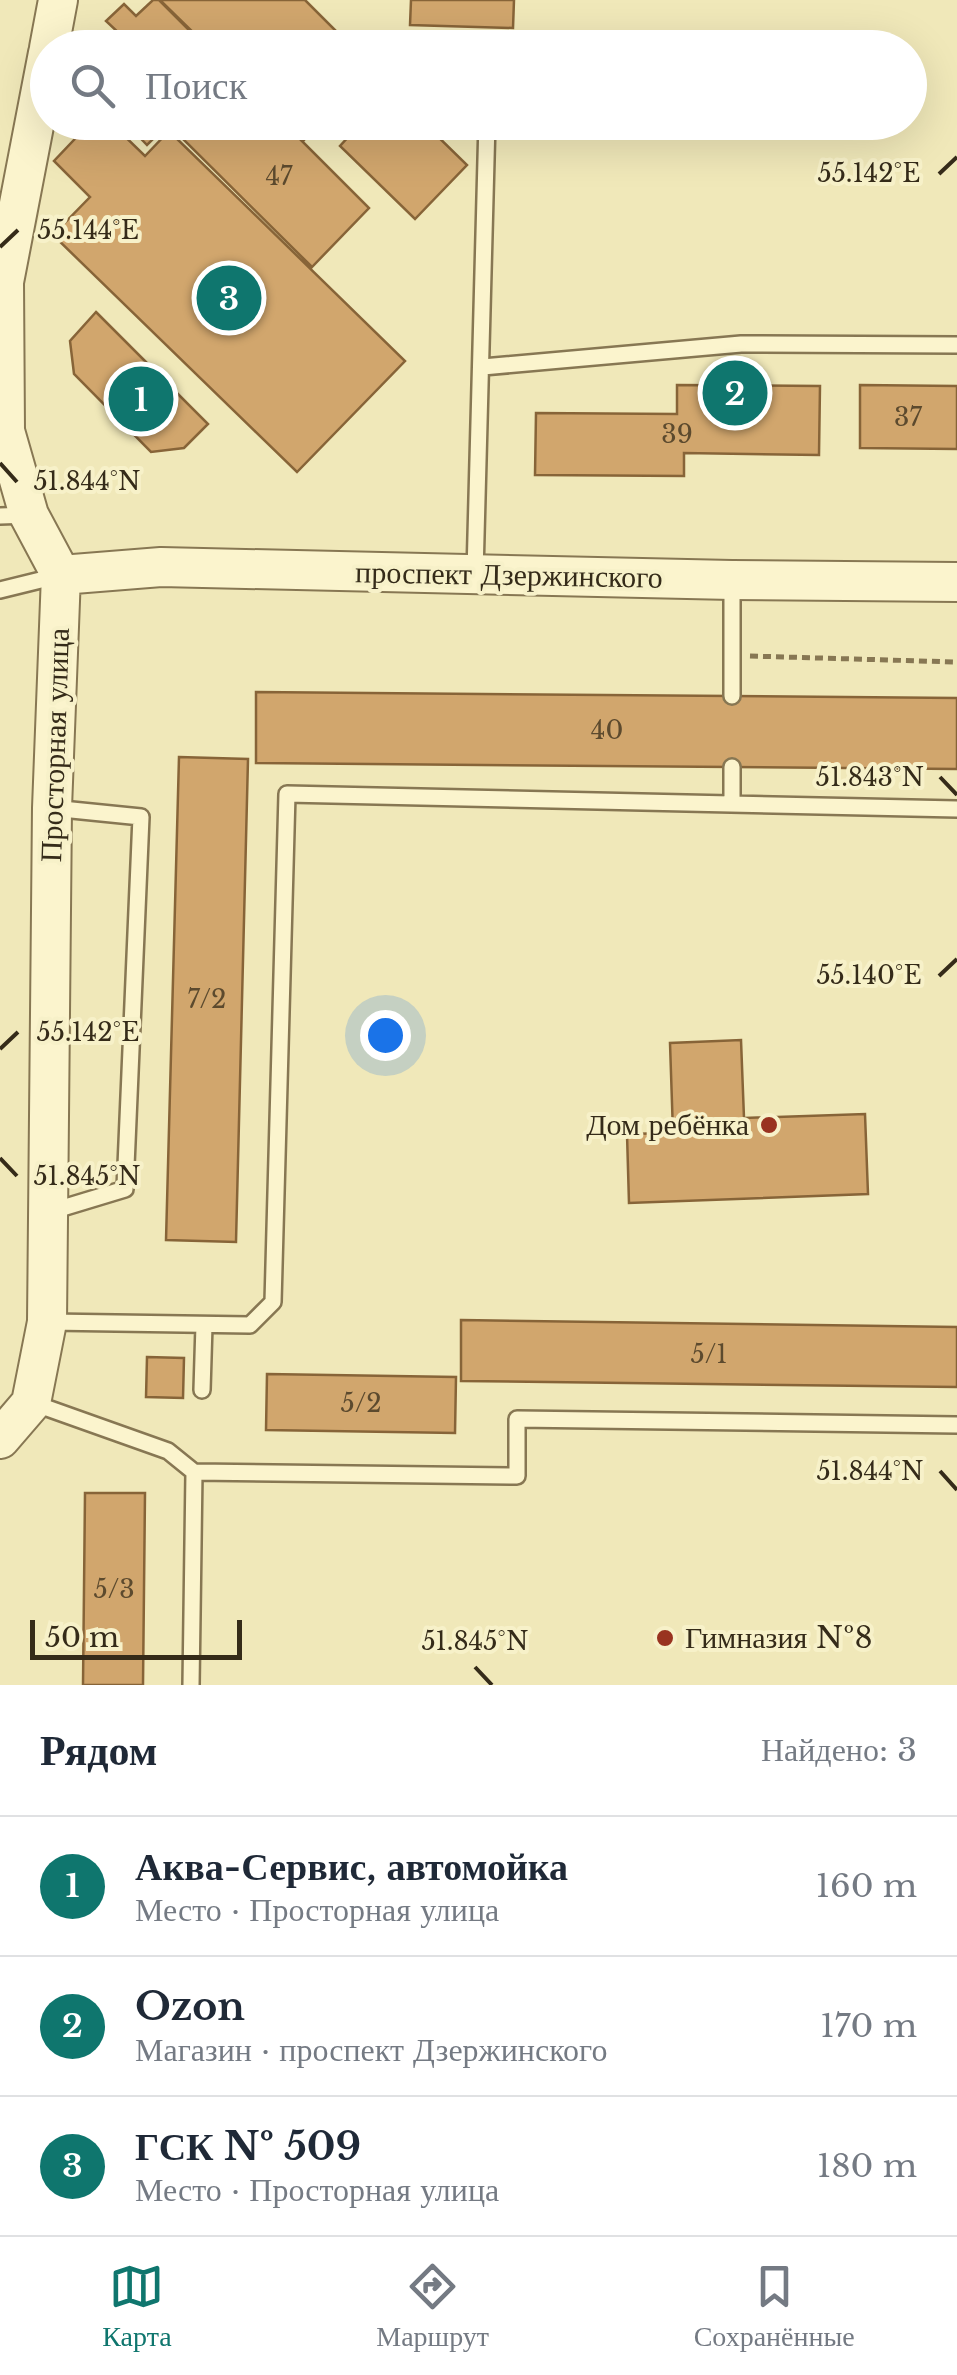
<!DOCTYPE html>
<html lang="ru">
<meta charset="utf-8">
<style>
body{margin:0;font-family:"Libre Baskerville",serif;background:#f2f2f3;color:#1f2937}
.scale{position:absolute;left:30px;bottom:25px;width:212px;box-sizing:border-box;padding-left:10px;border:5px solid #352b19;border-top:0;font-size:28px;line-height:35px;white-space:nowrap;color:#352b19;-webkit-text-stroke:8px #f7f1c9;paint-order:stroke}
.you{position:absolute;left:385px;top:1035px;width:35px;height:35px;margin:-25px;border:8px solid #fff;border-radius:50%;background:#1a73e8;box-shadow:0 0 0 15px #1a73e833}
.badge{display:grid;place-items:center;width:65px;height:65px;border-radius:50%;background:#0f766e;color:#fff;font-size:32px;font-weight:700}
.pin{position:absolute;translate:-50% -50%;border:5px solid #fff;box-shadow:0 2px 10px #0006}
.list{margin:0;padding:0;list-style:none}
h2{display:flex;justify-content:space-between;align-items:center;height:130px;margin:0;padding:0 40px;font-size:42px}
h2 small{font-size:32px;font-weight:400;color:#747a83}
.list li{display:grid;grid-template-columns:65px 1fr auto;gap:30px;align-items:center;box-sizing:border-box;height:140px;padding:0 40px;border-top:2px solid #e0e1e3}
.list b{display:block;font-size:38px;white-space:nowrap}
.list p{margin:0;font-size:32px;white-space:nowrap;color:#747a83}
.list em{font-size:32px;font-style:normal;color:#747a83}
.icon{flex:none;width:55px;height:55px;fill:none;stroke:currentColor;stroke-width:2;stroke-linecap:round;stroke-linejoin:round}
.map{position:relative;flex:none;width:957px;height:1685px;overflow:hidden}
.search{position:absolute;background:#fff;box-shadow:0 10px 40px #0002;left:30px;right:30px;top:30px;height:110px;display:flex;align-items:center;gap:25px;box-sizing:border-box;padding:0 35px;border-radius:55px;color:#747a83;font-size:38px}
.sheet{height:550px;background:#fff}
nav{display:flex;justify-content:space-around;align-items:center;box-sizing:border-box;height:140px;border-top:2px solid #e0e1e3;background:#fff;font-size:28px;color:#747a83}
nav a{display:grid;justify-items:center;gap:5px}
nav .on{color:#0f766e}
.map>svg:first-child{display:block}
.building{fill:#d1a66d;stroke:#876438;stroke-width:2.5}
.lines{fill:none;stroke-linecap:round;stroke-linejoin:round}
.service-casing{stroke:#877753;stroke-width:20}
.tertiary-casing{stroke:#877753;stroke-width:42}
.path{stroke:#877753;stroke-width:5;stroke-dasharray:8 5;stroke-linecap:butt}
.service{stroke:#fbf4cd;stroke-width:15}
.tertiary{stroke:#fbf4cd;stroke-width:38}
.ticks{fill:none;stroke:#352b19;stroke-width:4}
.poi-dot{fill:#993320;stroke:#f7f1c9;stroke-width:4}
.labels{text-anchor:middle;stroke-width:8;stroke-linejoin:round;paint-order:stroke}
.number-label{font-size:25px;fill:#5c4a2e}
.street-label{font-size:30px;fill:#352b19;stroke:#f7f1c9}
.poi-label{font-size:30px;fill:#352b19;stroke:#f7f1c9;text-anchor:end}
.ticks-label{font-size:25px;text-anchor:middle;fill:#352b19;stroke:#f7f1c9;stroke-width:8;stroke-linejoin:round;paint-order:stroke}
</style>
<div class="map">
<svg width="957" height="1685" viewBox="0 0 957 1685">
<rect width="100%" height="100%" fill="#f0e8b9"/>
<path class="building" d="M153,0H159L207,48H107L120,34L106,21L124,4L136,16Z
M160,0H305L353,48H209Z
M411,0H514L513,28L410,25Z
M91,122H110L145,156L169,131L405,361L297,472L53,235L90,197L54,161Z
M125,122H283L369,208L312,267L168,124L147,145Z
M286,122H321L304,140Z
M362,122H423L467,165L415,219L340,146Z
M96,312L208,424L184,448L151,452L74,374L70,341Z
M677,385L820,386L819,455L684,453V476L535,475L536,413L677,414Z
M860,385L957,386V449L860,448Z
M256,692L957,698V769L256,763Z
M179,757L248,759L236,1242L166,1240Z
M741,1040L744,1118L865,1114L868,1194L629,1203L627,1134L673,1133L670,1043Z
M461,1320L957,1327V1387L461,1381Z
M147,1357L184,1358L183,1398L146,1397Z
M267,1374L456,1377L455,1433L266,1430Z
M85,1493H145L143,1685H83Z"/>
<g class="lines">
<g class="service-casing">
<path id="service" d="M483,367L741,344L957,345
M0,516L29,515
M475,573L487,122
M0,590L61,575
M732,696V580
M732,804V767
M49,1212L125,1189L141,817L52,808
M49,1322L250,1325L273,1302L287,794L957,809
M202,1390L204,1325
M33,1403L168,1451L194,1472
M191,1685L194,1472L517,1476V1419L957,1425"/>
</g>
<g class="tertiary-casing">
<path id="tertiary" d="M49,48L58,0
M61,575L161,567L732,580L957,582
M0,1439L31,1403L47,1322L52,808L61,575L29,515L5,431L4,282L48,53"/>
</g>
<path class="path" d="M750,656L957,662"/>
<use href="#service" class="service"/>
<use href="#tertiary" class="tertiary"/>
</g>
<path class="ticks" d="M939,174L957,157M0,247L18,230M0,463L17,482M940,777L957,795M939,976L957,959M0,1049L18,1032M0,1158L17,1176M940,1471L957,1490M475,1667L492,1685"/>
<g class="poi-dot">
<circle cx="769" cy="1125" r="10"/>
<circle cx="665" cy="1638" r="10"/>
</g>
<g class="labels">
<g class="number-label">
<text x="279" y="185">47</text>
<text x="908" y="426">37</text>
<text x="677" y="443">39</text>
<text x="607" y="739">40</text>
<text x="207" y="1008">7/2</text>
<text x="709" y="1363">5/1</text>
<text x="361" y="1412">5/2</text>
<text x="114" y="1598">5/3</text>
</g>
<g class="street-label">
<text transform="translate(509 575) rotate(1)" y="10">проспект Дзержинского</text>
<text transform="translate(55 745) rotate(-88)" y="10">Просторная улица</text>
</g>
<g class="poi-label">
<text x="749" y="1135">Дом ребёнка</text>
<text x="685" y="1648" text-anchor="start">Гимназия №8</text>
</g>
</g>
<g class="ticks-label">
<text x="869" y="182">55.142°E</text>
<text x="88" y="239">55.144°E</text>
<text x="87" y="490">51.844°N</text>
<text x="870" y="786">51.843°N</text>
<text x="869" y="984">55.140°E</text>
<text x="88" y="1041">55.142°E</text>
<text x="87" y="1185">51.845°N</text>
<text x="870" y="1480">51.844°N</text>
<text x="475" y="1650">51.845°N</text>
</g>
</svg>
<div class="scale">50 m</div>
<div class="you"></div>
<div class="pin badge" style="left:141px;top:399px">1</div>
<div class="pin badge" style="left:735px;top:393px">2</div>
<div class="pin badge" style="left:229px;top:298px">3</div>
<div class="search"><svg class="icon" aria-label="search" viewBox="0 0 24 24"><circle cx="10" cy="10" r="6"/><path d="M15 15l6 6"/></svg>Поиск</div>
</div>
<section class="sheet">
<h2>Рядом<small>Найдено: 3</small></h2>
<ul class="list">
<li><span class="badge">1</span><div><b>Аква-Сервис, автомойка</b><p>Место · Просторная улица</p></div><em>160 m</em></li>
<li><span class="badge">2</span><div><b>Ozon</b><p>Магазин · проспект Дзержинского</p></div><em>170 m</em></li>
<li><span class="badge">3</span><div><b>ГСК № 509</b><p>Место · Просторная улица</p></div><em>180 m</em></li>
</ul>
</section>
<nav>
<a class="on"><svg class="icon" aria-label="map" viewBox="0 0 24 24"><path d="M3 6l6-2 6 2 6-2v14l-6 2-6-2-6 2zM9 4v14M15 6v14"/></svg>Карта</a>
<a><svg class="icon" aria-label="directions" viewBox="0 0 24 24"><path d="M12 3l9 9-9 9-9-9zM9 14v-3h6M13 9l2 2-2 2"/></svg>Маршрут</a>
<a><svg class="icon" aria-label="saved" viewBox="0 0 24 24"><path d="M7 4h10v16l-5-4-5 4z"/></svg>Сохранённые</a>
</nav>
